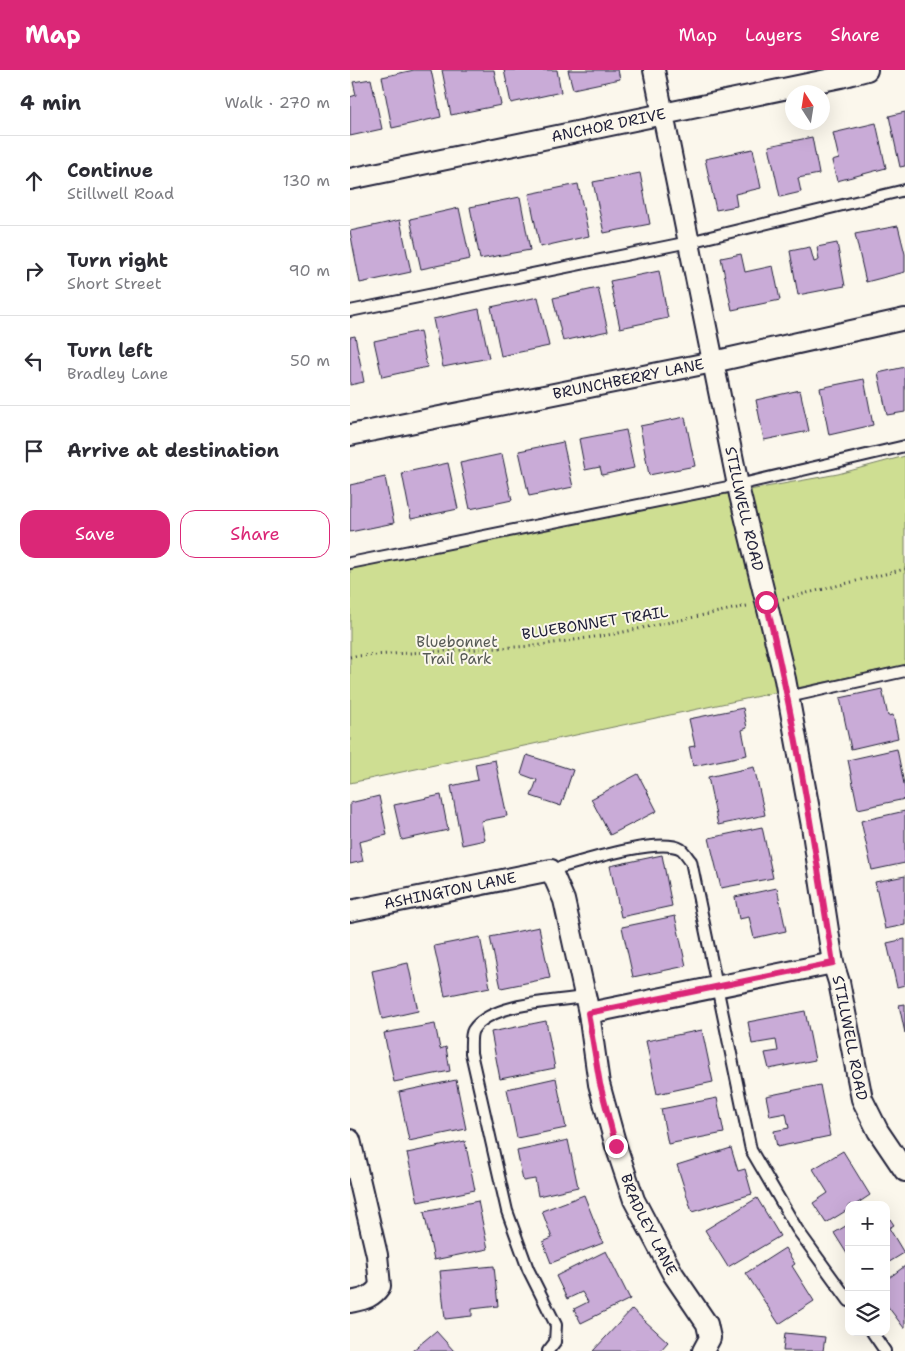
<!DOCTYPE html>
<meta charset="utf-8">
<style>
body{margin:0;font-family:"Shantell Sans",sans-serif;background:#f7f7f7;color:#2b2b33}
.controls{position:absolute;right:15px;bottom:15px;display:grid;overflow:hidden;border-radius:10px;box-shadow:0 5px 20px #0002}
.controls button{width:45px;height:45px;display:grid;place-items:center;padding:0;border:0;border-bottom:1px solid #e1e1e2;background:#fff;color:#2b2b33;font:25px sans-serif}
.compass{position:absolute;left:435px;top:15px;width:45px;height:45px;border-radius:50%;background:#fff;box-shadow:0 5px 20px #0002;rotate:348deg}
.stop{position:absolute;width:15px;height:15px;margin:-11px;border:4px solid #db2777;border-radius:50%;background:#fff}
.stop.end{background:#db2777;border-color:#fff;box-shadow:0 1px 5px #0008}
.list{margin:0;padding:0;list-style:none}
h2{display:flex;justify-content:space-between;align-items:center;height:65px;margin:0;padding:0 20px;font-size:21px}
h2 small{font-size:16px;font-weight:400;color:#7c7c81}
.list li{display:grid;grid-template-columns:32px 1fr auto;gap:15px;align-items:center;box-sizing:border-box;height:90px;padding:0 20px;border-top:1px solid #e1e1e2}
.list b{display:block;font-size:19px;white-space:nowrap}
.list p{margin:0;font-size:16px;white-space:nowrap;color:#7c7c81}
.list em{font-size:16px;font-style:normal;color:#7c7c81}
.actions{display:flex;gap:10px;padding:15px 20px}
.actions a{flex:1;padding:11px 0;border:1px solid #db2777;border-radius:15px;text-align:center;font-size:18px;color:#db2777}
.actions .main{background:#db2777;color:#fff}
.icon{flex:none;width:28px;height:28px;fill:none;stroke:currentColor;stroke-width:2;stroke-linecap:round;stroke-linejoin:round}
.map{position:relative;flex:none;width:555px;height:1281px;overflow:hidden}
header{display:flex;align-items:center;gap:30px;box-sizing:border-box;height:70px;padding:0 25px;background:#db2777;color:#fff}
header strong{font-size:24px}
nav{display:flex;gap:28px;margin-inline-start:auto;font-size:18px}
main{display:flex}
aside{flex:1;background:#fff}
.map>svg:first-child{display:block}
.green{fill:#cede92;stroke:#788066}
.building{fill:#c9abd7;stroke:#22223b}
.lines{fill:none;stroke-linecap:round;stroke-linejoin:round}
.service-casing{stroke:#22223b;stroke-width:14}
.minor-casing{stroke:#22223b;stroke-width:24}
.path{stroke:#22223b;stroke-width:3;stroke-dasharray:1 4;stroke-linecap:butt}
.service{stroke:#fbf7ec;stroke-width:10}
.minor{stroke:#fbf7ec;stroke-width:20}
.route{stroke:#db2777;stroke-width:6}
.labels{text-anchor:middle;stroke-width:4;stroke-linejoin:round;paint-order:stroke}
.street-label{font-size:15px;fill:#22223b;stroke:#fbf7ec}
.park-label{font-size:15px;fill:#565a55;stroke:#fbf7ec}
</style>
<header>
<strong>Map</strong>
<nav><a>Map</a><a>Layers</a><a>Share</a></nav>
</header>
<main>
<aside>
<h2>4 min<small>Walk · 270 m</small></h2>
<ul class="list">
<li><svg class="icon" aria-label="ahead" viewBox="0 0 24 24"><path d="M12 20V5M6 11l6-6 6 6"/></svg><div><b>Continue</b><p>Stillwell Road</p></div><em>130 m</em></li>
<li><svg class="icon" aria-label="right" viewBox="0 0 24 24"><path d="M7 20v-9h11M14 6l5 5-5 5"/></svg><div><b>Turn right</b><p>Short Street</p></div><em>90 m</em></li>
<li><svg class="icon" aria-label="left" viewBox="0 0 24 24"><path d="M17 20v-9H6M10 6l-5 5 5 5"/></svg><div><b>Turn left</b><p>Bradley Lane</p></div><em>50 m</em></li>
<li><svg class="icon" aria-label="arrive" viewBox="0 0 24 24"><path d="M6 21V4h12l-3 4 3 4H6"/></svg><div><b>Arrive at destination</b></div></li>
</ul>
<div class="actions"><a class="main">Save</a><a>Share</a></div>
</aside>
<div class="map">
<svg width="555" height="1281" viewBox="0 0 555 1281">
<rect width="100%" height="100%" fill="#fbf7ec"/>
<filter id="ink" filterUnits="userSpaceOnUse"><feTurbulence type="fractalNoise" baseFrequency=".02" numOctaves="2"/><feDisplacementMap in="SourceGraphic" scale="10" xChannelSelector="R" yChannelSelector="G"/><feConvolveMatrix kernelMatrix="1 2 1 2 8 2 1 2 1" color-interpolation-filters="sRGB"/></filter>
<g filter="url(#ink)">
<path class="green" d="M555,386V595L0,713V492L488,404Z"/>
<path class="building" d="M64,0H81L91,47L42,58L32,7Z
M92,0H144L151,35L101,45Z
M154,0H207L211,22L161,33Z
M218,0H268L270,9L223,19Z
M21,9L32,59L0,66V27L6,25L3,12Z
M555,42V96L550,97L539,46Z
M526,53L536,98L487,111L482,91L489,89L483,63Z
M462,67L469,104L448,108L451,122L430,127L419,76Z
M403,79L411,118L385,124L387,136L366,140L355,89Z
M290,103L300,154L254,163L243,112Z
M228,114L239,166L190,177L179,124Z
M170,127L180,180L130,189L120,137Z
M109,138L120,189L71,199L60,149Z
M50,150L61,202L10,213L0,161Z
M548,156L555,184V202L516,212L505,164Z
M487,173L495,216L448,225L440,181L460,177L464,192L469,190L467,177Z
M391,184L395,202L423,196L430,230L382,240L371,188Z
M309,201L318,248L270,258L260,211Z
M248,218L258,261L213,271L203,228Z
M188,227L199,276L151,286L141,237Z
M129,239L139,288L93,297L83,249Z
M70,261L77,297L32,307L24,271Z
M5,266L14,312L0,315V267Z
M555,297V342L537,345L528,303Z
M514,309L523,355L479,365L470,318Z
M450,320L459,361L414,370L406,330Z
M335,347L345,396L299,405L290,356Z
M276,360L284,398L252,405L250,397L235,400L229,369Z
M213,372L223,417L179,426L169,381Z
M152,384L162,430L120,439L110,393Z
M98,393L108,439L61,449L52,403Z
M35,407L44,453L0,462V415Z
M532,619L538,646L543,645L548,668L501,679L490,628Z
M393,638L397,658L392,660L397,685L343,696L339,677L345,676L339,649Z
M547,679L555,719V729L508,739L498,690Z
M177,685L223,700L211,736L181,726L187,710L171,704Z
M145,690L157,746L131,751L135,770L112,775L101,716L128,710L125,694Z
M404,697L415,745L368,755L358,707Z
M288,704L307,741L260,765L241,729Z
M91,725L98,760L52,770L44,735Z
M29,726L37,765L9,772L13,791L0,794V733Z
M555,741V793L522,800L511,751Z
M412,757L423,808L371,818L359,768Z
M312,785L322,836L271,847L260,796Z
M555,806V855L535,859L525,812Z
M427,818L436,861L404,868L399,847L389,849L385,827Z
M325,846L336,896L283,907L272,857Z
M189,857L200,908L151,918L140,867Z
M130,867L140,917L95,926L84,876Z
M555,869V915L547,917L537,873Z
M58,893L68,941L32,949L22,901Z
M555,934V963L549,935Z
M455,941L465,990L419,999L415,983L428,981L426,970L402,974L398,952Z
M196,951L205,998L150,1009L141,962Z
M85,954L90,979L96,977L100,1001L44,1012L34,963Z
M352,960L363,1012L307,1024L296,971Z
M206,1008L216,1058L167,1068L157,1019Z
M106,1010L116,1059L59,1071L49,1022Z
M470,1015L480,1066L427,1077L424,1061L439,1058L436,1043L420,1046L416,1026Z
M367,1028L374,1063L318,1074L311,1039Z
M218,1070L228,1117L188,1126L185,1109L173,1111L167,1081Z
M115,1071L125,1120L68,1132L57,1083Z
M381,1078L388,1101L395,1099L402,1124L342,1142L327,1095Z
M493,1081L520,1125L505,1135H499V1139L476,1153L463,1133L478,1123L463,1099Z
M234,1125L253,1173L201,1193L193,1172L202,1168L192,1141Z
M407,1128L430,1166L378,1197L355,1160Z
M128,1131L138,1179L84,1190L74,1142Z
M536,1143L544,1155L539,1158L554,1183L536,1194Z
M499,1154V1187L484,1163Z
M435,1178L445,1194L442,1196L464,1231L429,1254L396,1203Z
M256,1181L280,1229L231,1253L224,1239L238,1232L232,1222L217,1229L206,1206Z
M144,1196L148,1236L122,1239V1246L95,1249L90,1201Z
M555,1196V1258H554L536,1234V1210Z
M282,1239L318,1272L310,1281H243Z
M86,1261L104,1281H62Z
M435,1263L475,1267L473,1281H433Z"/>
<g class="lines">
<g class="service-casing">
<path id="service" d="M0,241L339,172L555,120
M0,493L388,415L555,376
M438,627L555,601
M201,800C227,793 309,766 331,779C335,782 338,788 341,791L401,1080L447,1159L499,1231
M522,1262L535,1281
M198,1281L205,1272L206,1255L178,1199L157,1141L121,983C121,976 120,965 123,960C140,933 206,931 235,927"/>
</g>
<g class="minor-casing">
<g id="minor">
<path id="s1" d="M304,0L390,425L435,609L462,756L483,893L489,912L512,1029L528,1061L555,1101"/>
<path id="s2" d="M0,109L491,7L517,0"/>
<path id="s3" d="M0,365L363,292L555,249"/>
<path id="s4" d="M0,841L201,800L214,830L239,943L249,1014L266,1076L284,1130L323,1204L357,1254L360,1268L353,1281"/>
<path d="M239,943L483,893"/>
<path d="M0,1070L27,1185L30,1216C22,1228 14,1229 0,1232"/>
</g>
</g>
<path class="path" d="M433,529L555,499
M0,587L5,586L184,576L264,564L397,536"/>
<use href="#service" class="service"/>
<use href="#minor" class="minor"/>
</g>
</g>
<g class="lines" filter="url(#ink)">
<path class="route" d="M266,1076L250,1014L238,943L483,893C464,772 445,651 416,532"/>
</g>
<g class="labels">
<g class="street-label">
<text dy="5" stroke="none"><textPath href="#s2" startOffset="264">ANCHOR DRIVE</textPath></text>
<text dy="5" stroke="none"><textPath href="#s3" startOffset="284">BRUNCHBERRY LANE</textPath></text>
<text dy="5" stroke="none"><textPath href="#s1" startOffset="448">STILLWELL ROAD</textPath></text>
<text transform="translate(245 553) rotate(-9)" y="5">BLUEBONNET TRAIL</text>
<text dy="5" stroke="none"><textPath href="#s4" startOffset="102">ASHINGTON LANE</textPath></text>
<text dy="5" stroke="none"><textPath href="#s1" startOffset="988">STILLWELL ROAD</textPath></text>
<text dy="5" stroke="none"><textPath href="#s4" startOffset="575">BRADLEY LANE</textPath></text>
</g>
<g class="park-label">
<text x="107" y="577">Bluebonnet<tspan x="107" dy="17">Trail Park</tspan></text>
</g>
</g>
</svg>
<div class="controls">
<button>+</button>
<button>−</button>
<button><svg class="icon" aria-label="layers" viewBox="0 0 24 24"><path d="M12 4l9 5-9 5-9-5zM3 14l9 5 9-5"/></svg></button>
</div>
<svg class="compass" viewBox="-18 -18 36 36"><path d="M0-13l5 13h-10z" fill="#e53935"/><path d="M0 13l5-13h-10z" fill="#7c7c81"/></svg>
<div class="stop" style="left:416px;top:532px"></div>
<div class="stop end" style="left:266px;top:1076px"></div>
</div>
</main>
